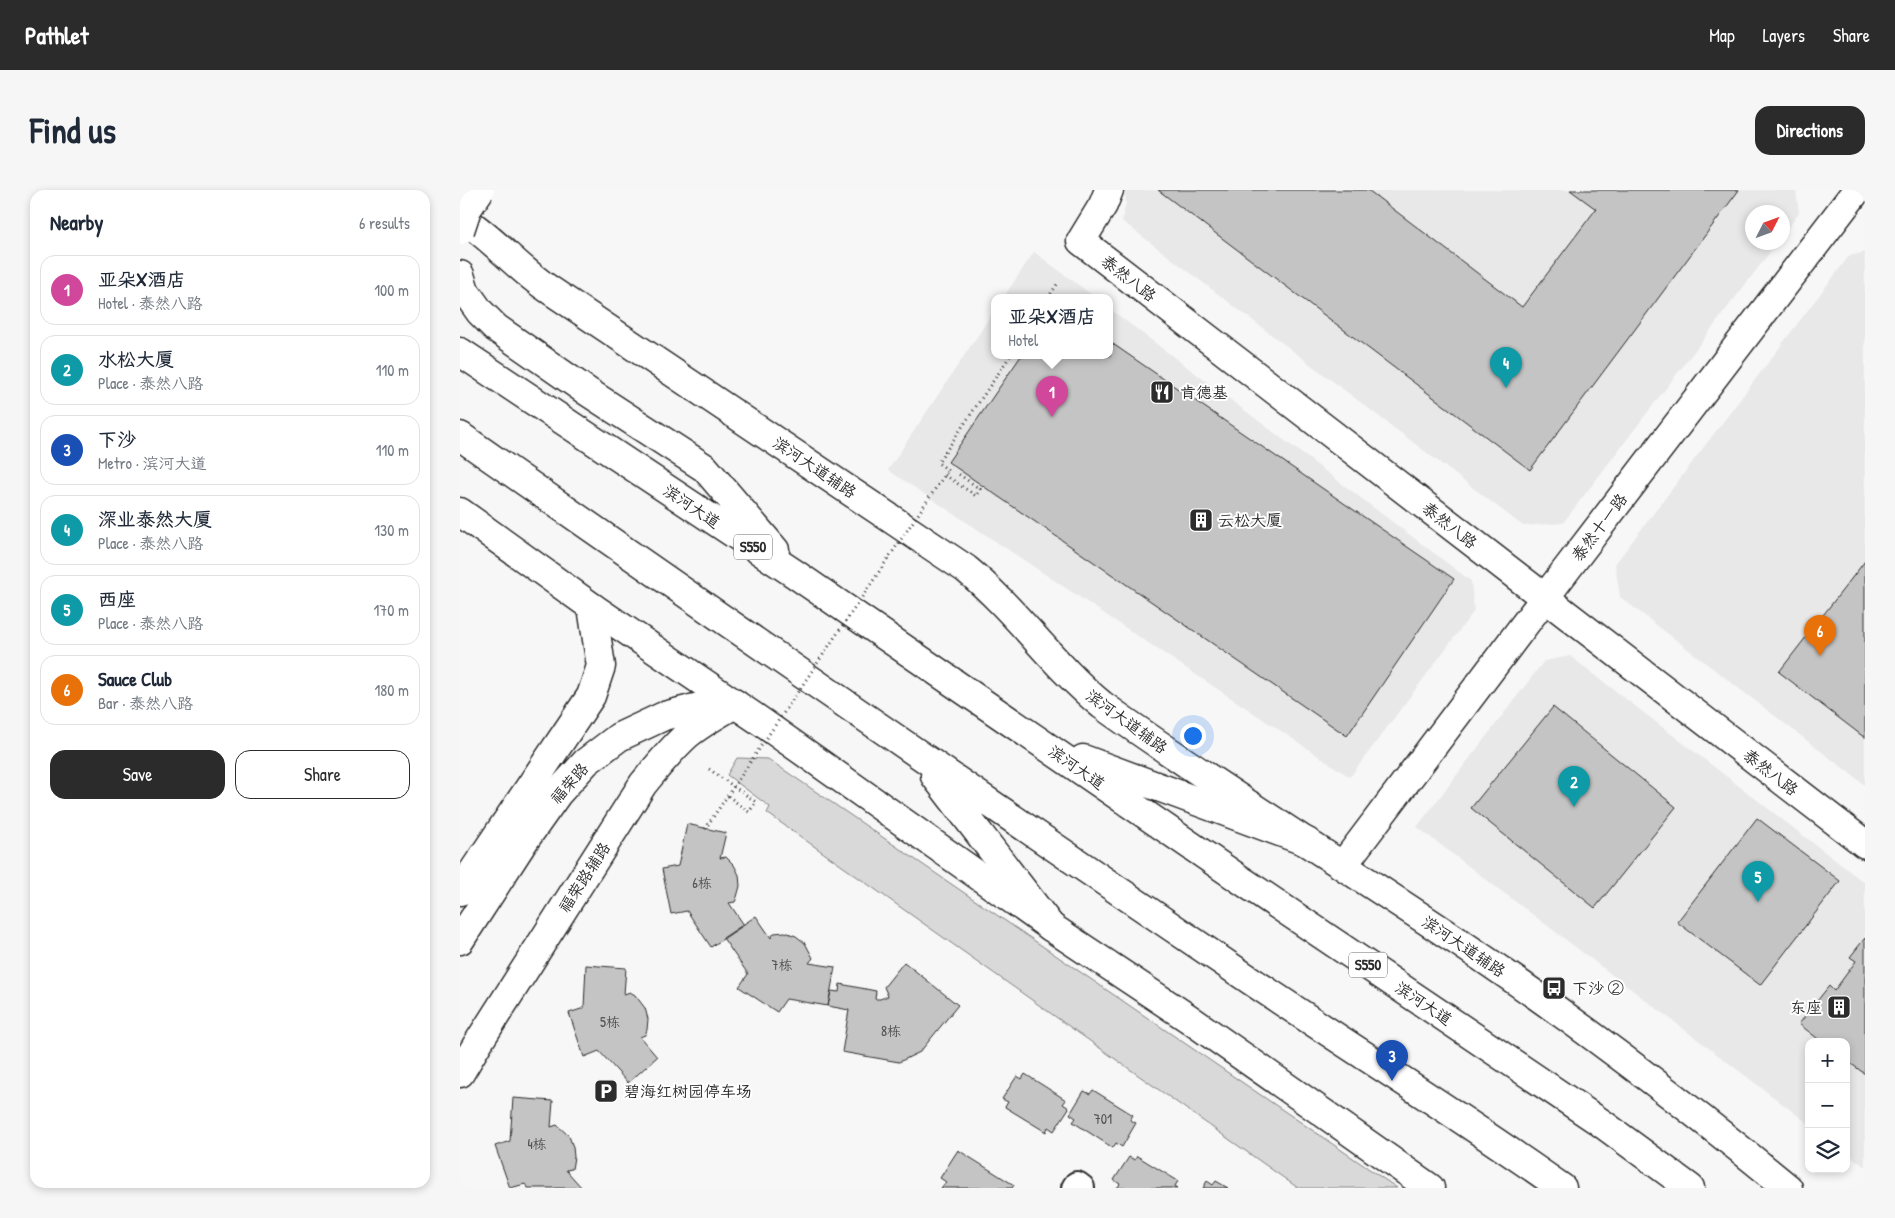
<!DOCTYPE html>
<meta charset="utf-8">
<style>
body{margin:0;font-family:"Patrick Hand","LXGW WenKai TC",sans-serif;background:#f6f6f7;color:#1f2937}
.controls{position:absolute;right:15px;bottom:15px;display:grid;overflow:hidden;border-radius:10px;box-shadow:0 2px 8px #0003}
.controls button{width:45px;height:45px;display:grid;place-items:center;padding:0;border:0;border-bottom:1px solid #e0e1e3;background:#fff;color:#1f2937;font:25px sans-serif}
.compass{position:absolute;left:1285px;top:15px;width:45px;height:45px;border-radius:50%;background:#fff;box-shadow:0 2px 8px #0003;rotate:48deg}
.you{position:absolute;left:732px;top:545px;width:18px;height:18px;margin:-12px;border:4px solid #fff;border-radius:50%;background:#1a73e8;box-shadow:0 0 0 8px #1a73e833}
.badge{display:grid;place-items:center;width:32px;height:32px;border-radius:50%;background:#2b2b2b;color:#fff;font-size:16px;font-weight:700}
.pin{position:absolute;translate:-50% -41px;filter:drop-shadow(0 1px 2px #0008)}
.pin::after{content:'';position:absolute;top:26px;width:18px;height:15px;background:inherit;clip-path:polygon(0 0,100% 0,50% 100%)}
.popup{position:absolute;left:531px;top:104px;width:122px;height:65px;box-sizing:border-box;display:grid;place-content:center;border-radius:10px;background:#fff;filter:drop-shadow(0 1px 4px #0005);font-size:16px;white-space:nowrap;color:#747a83}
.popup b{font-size:19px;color:#1f2937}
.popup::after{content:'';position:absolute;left:50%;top:100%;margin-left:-10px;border:10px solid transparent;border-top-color:#fff}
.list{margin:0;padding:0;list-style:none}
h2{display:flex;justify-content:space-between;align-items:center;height:65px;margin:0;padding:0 20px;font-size:21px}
h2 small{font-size:16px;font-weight:400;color:#747a83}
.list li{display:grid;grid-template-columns:32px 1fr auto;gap:15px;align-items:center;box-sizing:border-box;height:70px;margin:0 10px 10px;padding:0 10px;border:1px solid #e0e1e3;border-radius:15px}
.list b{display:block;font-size:19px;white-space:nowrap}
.list p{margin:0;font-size:16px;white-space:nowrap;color:#747a83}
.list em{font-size:16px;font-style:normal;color:#747a83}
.actions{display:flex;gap:10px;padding:15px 20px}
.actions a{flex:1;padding:11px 0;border:1px solid #2b2b2b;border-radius:15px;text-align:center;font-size:18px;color:#2b2b2b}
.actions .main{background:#2b2b2b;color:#fff}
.icon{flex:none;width:28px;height:28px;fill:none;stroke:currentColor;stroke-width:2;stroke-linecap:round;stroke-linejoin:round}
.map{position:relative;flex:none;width:1405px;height:998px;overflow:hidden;border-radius:15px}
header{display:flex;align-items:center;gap:30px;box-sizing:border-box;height:70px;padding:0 25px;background:#2b2b2b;color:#fff}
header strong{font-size:24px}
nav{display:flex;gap:28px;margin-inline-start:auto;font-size:18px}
.intro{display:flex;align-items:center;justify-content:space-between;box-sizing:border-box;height:120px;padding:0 30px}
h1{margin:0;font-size:35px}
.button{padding:12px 22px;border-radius:15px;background:#2b2b2b;color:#fff;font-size:18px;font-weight:700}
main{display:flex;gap:30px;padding:0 30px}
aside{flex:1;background:#fff;border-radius:15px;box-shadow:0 2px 8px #0003}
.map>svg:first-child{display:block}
.built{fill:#e8e8e8}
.green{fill:#d9d9d9;stroke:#828282}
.building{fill:#c4c4c4;stroke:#2b2b2b}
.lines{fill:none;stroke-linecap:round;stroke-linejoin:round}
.minor-casing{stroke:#2b2b2b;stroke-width:30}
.tertiary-casing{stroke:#2b2b2b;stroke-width:31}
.secondary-casing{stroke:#2b2b2b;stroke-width:31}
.primary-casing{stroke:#2b2b2b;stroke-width:31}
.trunk-casing{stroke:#2b2b2b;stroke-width:31}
.path{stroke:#2b2b2b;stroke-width:3;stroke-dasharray:1 4;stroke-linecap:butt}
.minor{stroke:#fff;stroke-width:26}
.tertiary{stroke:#fff;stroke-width:28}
.secondary{stroke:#fff;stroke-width:28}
.primary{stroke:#fff;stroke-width:28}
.trunk{stroke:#fff;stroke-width:28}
.trunk-bridge-casing{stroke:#2b2b2b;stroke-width:31;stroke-linecap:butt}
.path-bridge{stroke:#2b2b2b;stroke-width:3;stroke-dasharray:1 4;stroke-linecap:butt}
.trunk-bridge{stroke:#fff;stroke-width:28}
.labels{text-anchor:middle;stroke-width:4;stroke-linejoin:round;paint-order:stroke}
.number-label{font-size:14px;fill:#515151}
.shield{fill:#fff;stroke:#6b6b6b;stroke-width:1}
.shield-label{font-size:15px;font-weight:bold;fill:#2b2b2b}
.street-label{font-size:16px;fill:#2b2b2b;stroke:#fff}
.poi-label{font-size:16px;fill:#2b2b2b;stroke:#fff;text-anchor:start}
</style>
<header>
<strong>Pathlet</strong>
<nav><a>Map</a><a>Layers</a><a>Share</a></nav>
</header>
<div class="intro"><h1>Find us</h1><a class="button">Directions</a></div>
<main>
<aside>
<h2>Nearby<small>6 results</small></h2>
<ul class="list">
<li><span class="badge" style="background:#d1479c">1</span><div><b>亚朵X酒店</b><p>Hotel · 泰然八路</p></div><em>100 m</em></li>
<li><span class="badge" style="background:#0f9aa8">2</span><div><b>水松大厦</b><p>Place · 泰然八路</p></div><em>110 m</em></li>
<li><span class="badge" style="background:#1a4fb4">3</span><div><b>下沙</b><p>Metro · 滨河大道</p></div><em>110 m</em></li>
<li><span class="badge" style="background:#0f9aa8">4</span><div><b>深业泰然大厦</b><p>Place · 泰然八路</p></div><em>130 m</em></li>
<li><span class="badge" style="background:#0f9aa8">5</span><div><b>西座</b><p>Place · 泰然八路</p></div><em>170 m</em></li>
<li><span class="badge" style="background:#e8710a">6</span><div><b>Sauce Club</b><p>Bar · 泰然八路</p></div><em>180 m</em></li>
</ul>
<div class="actions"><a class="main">Save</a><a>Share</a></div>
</aside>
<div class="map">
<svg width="1405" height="998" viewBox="0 0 1405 998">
<rect width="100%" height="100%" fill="#f7f7f7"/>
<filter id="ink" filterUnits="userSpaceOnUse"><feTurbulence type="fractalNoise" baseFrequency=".02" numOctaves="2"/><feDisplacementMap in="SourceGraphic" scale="10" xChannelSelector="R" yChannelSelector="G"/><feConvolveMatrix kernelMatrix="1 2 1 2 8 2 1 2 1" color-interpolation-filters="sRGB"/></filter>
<g filter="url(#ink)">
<path class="built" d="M665,0H1336L1339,23L1323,45L1322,22H1292V52L1317,53L1103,333L1063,336L662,31L666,12Z
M574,62L636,108H543Z
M1405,62V595L1160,407L1155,374L1389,66Z
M650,119L1011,391L1014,421L890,587L428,280L534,121V166H650Z
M1110,466L1405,693V977L1386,962V852H1349V934L957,637L1084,471Z"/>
<path class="green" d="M277,568L308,569L937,998H838L307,623L310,617L267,585Z"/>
<path class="building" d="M698,0H908L1062,117L1136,19L1110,0H1279L1070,280Z
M650,152L994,389L887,546L488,272L561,166H650Z
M1405,371V548L1319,482Z
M1093,517L1216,617L1135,718L1011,618Z
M1297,628L1380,691L1300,795L1217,732Z
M227,634L266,643L260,668L266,667L274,675L279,685L280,696L277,707L275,712L269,713L284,735L251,757L227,721L211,724L202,679L218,676Z
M296,726L311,748L314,743L325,742L336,746L345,753L353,768L349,773L375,777L368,816L326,809L317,822L279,797L288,784L263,748Z
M1405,748V884L1386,870V852H1362L1339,834L1369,796L1374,801L1396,771L1390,767Z
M444,772L498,815L460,862L439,872L382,862L389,820L368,816L371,801L379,802L380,794L416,801L415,809H420L428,806L424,797Z
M126,775L166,778L164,804L170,802L175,805L185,818L188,829L187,840L185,845L180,847L197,867L168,893L139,861L124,867L109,823L124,818Z
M565,884L606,910L603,914L609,918L594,941L588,937L586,942L545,917L548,912L542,909L557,886L562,889Z
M633,900L673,925L670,930L676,933L662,957L656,953L653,958L613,932L616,928L610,924L624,901L630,904Z
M53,908L93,911L91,937L97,935L109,946L113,957L114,967L112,979L106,980L122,998H68L65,994L50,998L35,956L50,951Z
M498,960L554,995L552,998H481L486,992L480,988Z
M677,966L718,991L715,996L718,998H657L660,994L654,990L669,967L675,970Z
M747,991L753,995L756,991L768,998H743Z"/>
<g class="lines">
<g class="minor-casing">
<path id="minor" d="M615,998L617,995L621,998"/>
</g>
<g class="tertiary-casing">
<path id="tertiary" d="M649,0L643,15L621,51L1405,654
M883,675L1090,401L1397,0
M0,883L18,853L183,594C197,577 211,559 228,544C243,532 259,523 275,514"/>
</g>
<g class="secondary-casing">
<path id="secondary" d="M0,701L131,506L141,476L132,417
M0,750L64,651L98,603L126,572L159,547L204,526L235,518L275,514"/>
</g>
<g class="primary-casing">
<path id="primary" d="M0,27C32,47 56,77 87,98L506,379C556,420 592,474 642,515C765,603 896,682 1021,767C1127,839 1229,917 1328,998
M0,322L132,417L303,533L591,737L728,828L970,998"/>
</g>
<g class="trunk-casing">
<path id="trunk" d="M0,85L5,101L20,122L36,138L128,202L245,278L315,360
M0,162L335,384L781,690L1140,932L1230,998
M0,246C253,423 506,598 762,771C874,848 991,919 1102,998
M623,569L847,652
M475,586L591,737"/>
</g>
<path class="path" d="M588,108L598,93
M488,280L478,273L550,166
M485,285L516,306L520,299L497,283
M249,579L296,612L289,622L268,606"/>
<use href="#minor" class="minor"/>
<use href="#tertiary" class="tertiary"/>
<use href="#secondary" class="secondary"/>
<use href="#primary" class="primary"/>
<use href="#trunk" class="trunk"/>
<g class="trunk-bridge-casing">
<path id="trunk-bridge" d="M0,40L7,19L20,0"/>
</g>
<path class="path-bridge" d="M245,639L488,280"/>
<use href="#trunk-bridge" class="trunk-bridge"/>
</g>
</g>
<defs>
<g id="restaurant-square" transform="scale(1.25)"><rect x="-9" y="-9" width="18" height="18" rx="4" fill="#2b2b2b" stroke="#fff"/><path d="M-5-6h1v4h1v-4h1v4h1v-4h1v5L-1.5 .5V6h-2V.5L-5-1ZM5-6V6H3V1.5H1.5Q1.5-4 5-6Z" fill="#fff"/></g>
<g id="building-square" transform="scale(1.25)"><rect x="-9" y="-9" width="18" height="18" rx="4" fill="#2b2b2b" stroke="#fff"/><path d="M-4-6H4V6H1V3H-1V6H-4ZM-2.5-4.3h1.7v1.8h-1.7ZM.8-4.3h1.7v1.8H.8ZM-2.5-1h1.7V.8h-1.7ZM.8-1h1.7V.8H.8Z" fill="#fff"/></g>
<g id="bus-square" transform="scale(1.25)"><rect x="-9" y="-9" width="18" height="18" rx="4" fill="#2b2b2b" stroke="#fff"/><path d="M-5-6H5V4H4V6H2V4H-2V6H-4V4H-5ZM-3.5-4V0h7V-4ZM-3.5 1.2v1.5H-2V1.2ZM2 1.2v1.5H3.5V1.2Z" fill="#fff"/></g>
<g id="parking-square" transform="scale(1.25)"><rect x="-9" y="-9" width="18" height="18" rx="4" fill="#2b2b2b" stroke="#fff"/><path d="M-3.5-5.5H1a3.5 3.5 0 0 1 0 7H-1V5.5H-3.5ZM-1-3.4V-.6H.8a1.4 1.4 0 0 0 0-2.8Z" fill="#fff"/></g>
</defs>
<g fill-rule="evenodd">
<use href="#restaurant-square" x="702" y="202"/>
<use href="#building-square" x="741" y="330"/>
<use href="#bus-square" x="1094" y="798"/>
<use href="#building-square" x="1379" y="817"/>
<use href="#parking-square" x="146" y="901"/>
</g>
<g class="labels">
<g class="number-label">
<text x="242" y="698">6栋</text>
<text x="322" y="780">7栋</text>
<text x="150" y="837">5栋</text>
<text x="431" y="846">8栋</text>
<text x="643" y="934">701</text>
<text x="77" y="959">4栋</text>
</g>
<g class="shield">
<rect x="274" y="344.5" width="38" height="25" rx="4"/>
<rect x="889" y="762.5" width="38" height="25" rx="4"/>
</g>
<g class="shield-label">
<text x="293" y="362">S550</text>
<text x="908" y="780">S550</text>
</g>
<g class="street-label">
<text transform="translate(669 88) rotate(38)" y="6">泰然八路</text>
<text transform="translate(355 277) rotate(34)" y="6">滨河大道辅路</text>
<text transform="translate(232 316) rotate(34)" y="6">滨河大道</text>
<text transform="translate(990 335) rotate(38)" y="6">泰然八路</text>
<text transform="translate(1139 337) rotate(-53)" y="6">泰然十一路</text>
<text transform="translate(667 531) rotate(36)" y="6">滨河大道辅路</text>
<text transform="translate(617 577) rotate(35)" y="6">滨河大道</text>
<text transform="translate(1311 582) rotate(38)" y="6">泰然八路</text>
<text transform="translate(109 593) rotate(-49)" y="6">福荣路</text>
<text transform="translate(124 687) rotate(-57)" y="6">福荣路辅路</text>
<text transform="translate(1004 756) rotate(34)" y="6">滨河大道辅路</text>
<text transform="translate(964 813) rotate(34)" y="6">滨河大道</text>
</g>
<g class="poi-label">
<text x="720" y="208">肯德基</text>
<text x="758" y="336">云松大厦</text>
<text x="1112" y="804">下沙 ②</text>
<text x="1362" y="823" text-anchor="end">东座</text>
<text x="164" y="907">碧海红树园停车场</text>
</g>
</g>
</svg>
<div class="controls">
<button>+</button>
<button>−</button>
<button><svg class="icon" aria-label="layers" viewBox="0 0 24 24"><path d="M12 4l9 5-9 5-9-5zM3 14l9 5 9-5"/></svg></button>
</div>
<svg class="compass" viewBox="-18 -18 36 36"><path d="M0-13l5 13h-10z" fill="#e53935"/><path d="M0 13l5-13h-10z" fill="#747a83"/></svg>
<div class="you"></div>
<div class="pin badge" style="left:592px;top:227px;background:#d1479c">1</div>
<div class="popup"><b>亚朵X酒店</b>Hotel</div>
<div class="pin badge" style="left:1114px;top:617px;background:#0f9aa8">2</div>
<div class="pin badge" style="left:932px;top:891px;background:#1a4fb4">3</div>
<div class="pin badge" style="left:1046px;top:198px;background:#0f9aa8">4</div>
<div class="pin badge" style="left:1298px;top:712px;background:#0f9aa8">5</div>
<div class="pin badge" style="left:1360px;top:466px;background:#e8710a">6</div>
</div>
</main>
